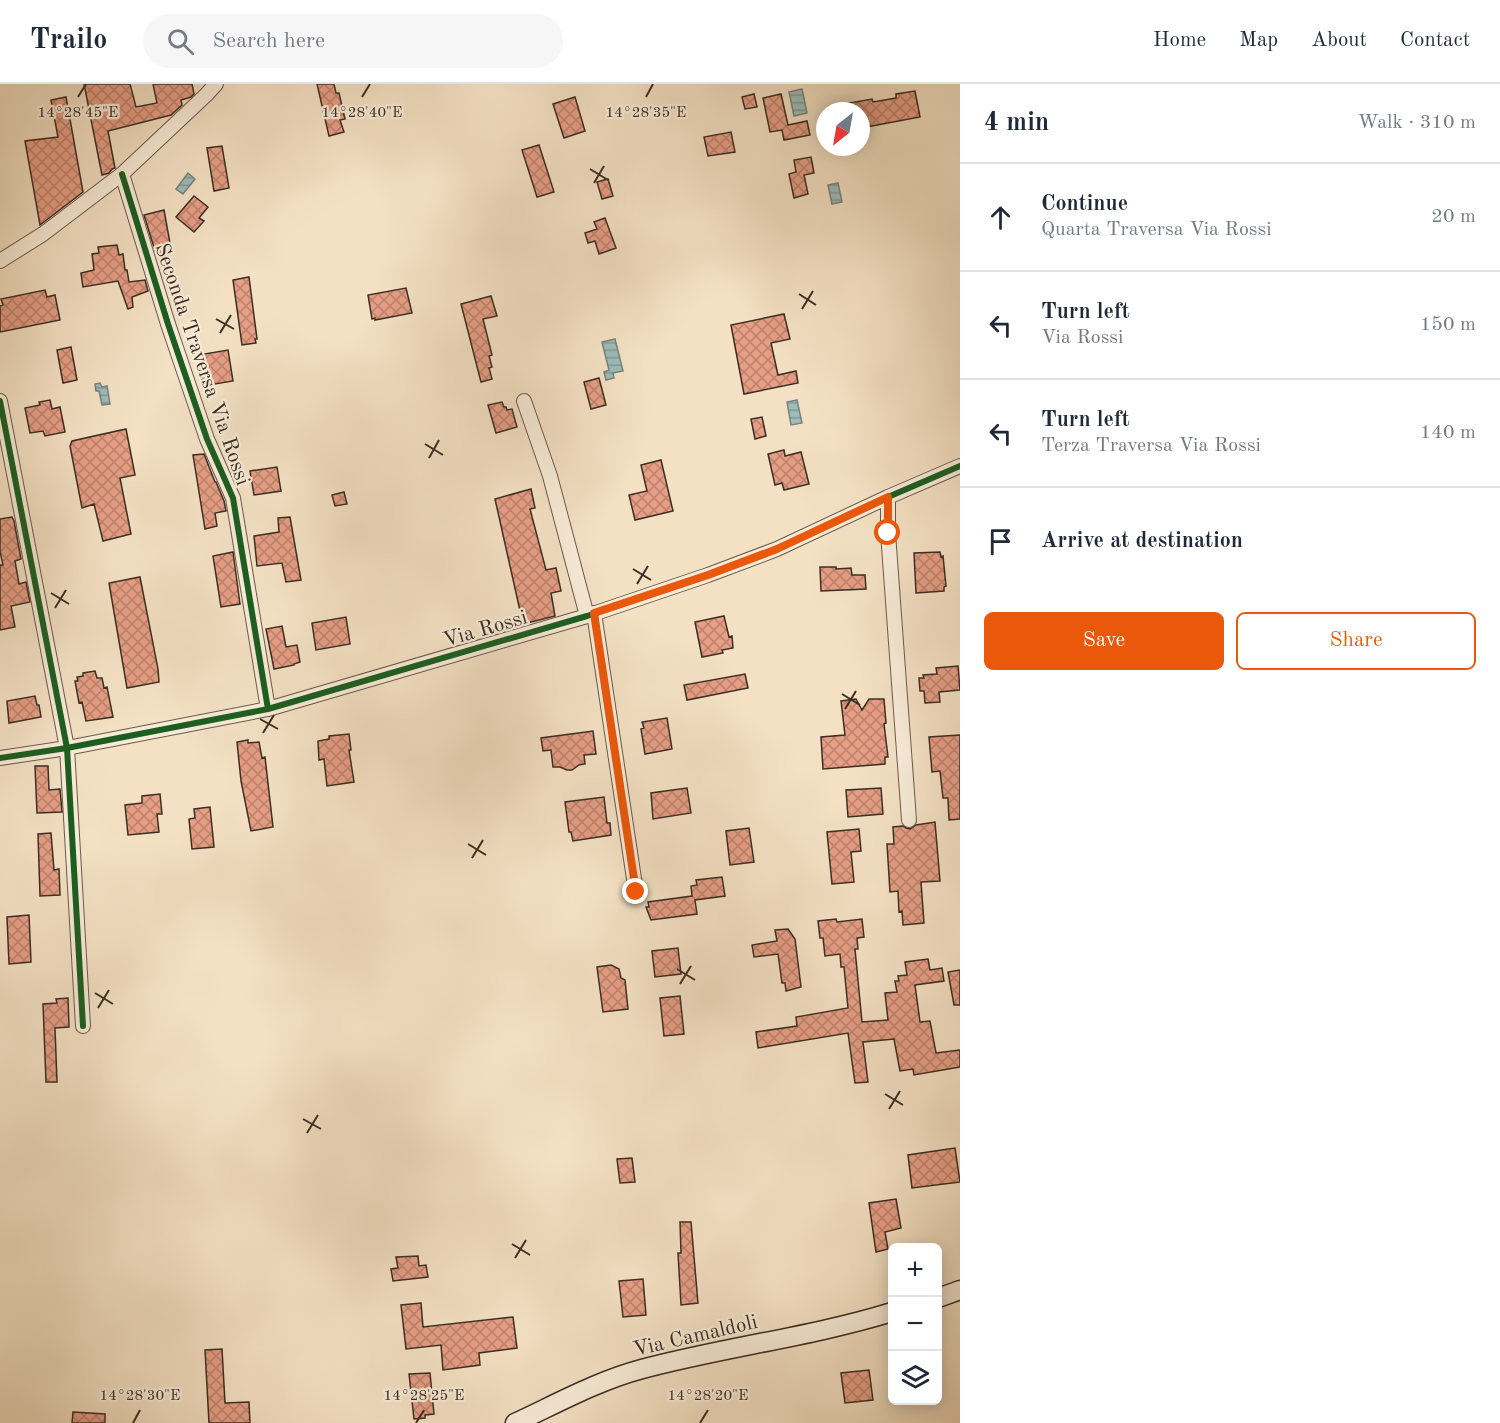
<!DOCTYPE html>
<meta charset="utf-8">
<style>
body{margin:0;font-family:"Old Standard TT",serif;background:#f6f6f7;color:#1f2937}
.controls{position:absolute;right:18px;bottom:18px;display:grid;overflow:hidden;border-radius:9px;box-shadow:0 3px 15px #0003}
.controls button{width:54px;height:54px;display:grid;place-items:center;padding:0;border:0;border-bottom:2px solid #e0e1e3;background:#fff;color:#1f2937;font:30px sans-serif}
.compass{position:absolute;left:816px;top:18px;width:54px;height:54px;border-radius:50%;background:#fff;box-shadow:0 3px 15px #0003;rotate:211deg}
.stop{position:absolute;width:18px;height:18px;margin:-14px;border:4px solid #ea580c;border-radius:50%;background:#fff}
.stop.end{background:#ea580c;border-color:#fff;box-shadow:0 2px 6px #0008}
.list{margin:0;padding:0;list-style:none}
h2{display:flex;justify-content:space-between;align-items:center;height:78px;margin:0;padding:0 24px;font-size:26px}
h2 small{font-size:20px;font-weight:400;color:#747a83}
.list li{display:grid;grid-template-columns:39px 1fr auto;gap:18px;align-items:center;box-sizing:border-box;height:108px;padding:0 24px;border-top:2px solid #e0e1e3}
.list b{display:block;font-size:22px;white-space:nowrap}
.list p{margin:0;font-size:20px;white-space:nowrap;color:#747a83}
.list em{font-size:20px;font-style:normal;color:#747a83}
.actions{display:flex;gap:12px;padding:18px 24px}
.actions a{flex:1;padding:14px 0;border:2px solid #ea580c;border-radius:9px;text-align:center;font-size:21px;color:#ea580c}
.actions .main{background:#ea580c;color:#fff}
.icon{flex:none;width:33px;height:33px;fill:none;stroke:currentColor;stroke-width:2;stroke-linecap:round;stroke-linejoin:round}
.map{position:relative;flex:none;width:960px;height:1339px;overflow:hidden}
header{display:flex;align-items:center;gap:36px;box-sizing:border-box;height:84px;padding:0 30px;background:#fff;border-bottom:2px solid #e0e1e3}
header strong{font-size:28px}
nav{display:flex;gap:33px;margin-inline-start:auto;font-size:21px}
.search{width:420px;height:54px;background:#f6f6f7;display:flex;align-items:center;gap:15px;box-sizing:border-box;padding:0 21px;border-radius:33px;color:#747a83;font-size:22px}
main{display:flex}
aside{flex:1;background:#fff}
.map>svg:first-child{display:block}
.water{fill:url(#water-rules);stroke:#76837e;stroke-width:1.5}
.building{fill:url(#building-cross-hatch);stroke:#3b2d23;stroke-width:1.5}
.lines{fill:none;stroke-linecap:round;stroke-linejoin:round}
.street-casing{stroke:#695a4b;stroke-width:16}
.secondary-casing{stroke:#3b2d23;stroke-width:21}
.street{stroke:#f8ecd9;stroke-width:14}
.secondary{stroke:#f8ecd9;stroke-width:18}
.cycleway-casing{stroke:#f8ecd9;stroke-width:10}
.cycleway{stroke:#1b5e20;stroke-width:6}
.route{stroke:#ea580c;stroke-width:8}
.ticks{fill:none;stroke:#3b2d23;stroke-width:2}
.labels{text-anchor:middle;stroke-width:4.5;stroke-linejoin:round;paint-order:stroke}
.street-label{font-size:21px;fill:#3b2d23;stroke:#f8ecd9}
.ticks-label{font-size:15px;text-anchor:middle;fill:#3b2d23;stroke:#f8ecd9;stroke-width:4.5;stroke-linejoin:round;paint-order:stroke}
</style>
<header>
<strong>Trailo</strong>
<div class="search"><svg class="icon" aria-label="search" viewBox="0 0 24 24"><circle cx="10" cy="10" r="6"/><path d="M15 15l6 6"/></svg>Search here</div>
<nav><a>Home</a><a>Map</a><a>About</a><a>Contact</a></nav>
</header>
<main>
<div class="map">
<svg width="960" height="1339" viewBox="0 0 960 1339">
<defs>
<pattern id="water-rules" width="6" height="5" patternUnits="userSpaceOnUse" patternTransform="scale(1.5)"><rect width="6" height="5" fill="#9dbcba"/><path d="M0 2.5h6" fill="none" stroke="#819997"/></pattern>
<pattern id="building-cross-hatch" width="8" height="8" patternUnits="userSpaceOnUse" patternTransform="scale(1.5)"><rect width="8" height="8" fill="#e69e85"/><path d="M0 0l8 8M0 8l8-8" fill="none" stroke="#bc816c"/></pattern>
</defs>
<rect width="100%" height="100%" fill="#f4e1c4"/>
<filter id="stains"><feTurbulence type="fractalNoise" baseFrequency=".00333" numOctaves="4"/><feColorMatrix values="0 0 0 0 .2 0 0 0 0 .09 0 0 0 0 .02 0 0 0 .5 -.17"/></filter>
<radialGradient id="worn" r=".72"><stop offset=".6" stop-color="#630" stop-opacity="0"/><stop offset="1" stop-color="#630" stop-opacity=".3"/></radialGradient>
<path class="water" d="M802,5L807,29L794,32L789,8Z
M188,89L195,95L183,110L176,105Z
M838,99L842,118L832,120L828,101Z
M615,255L623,287L613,289L614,294L606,296L604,288L609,286L602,258Z
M100,299L102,303L107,302L110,320L102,321L99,307H96L95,300Z
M797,316L802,339L791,341L787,318Z"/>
<path class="building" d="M84,0H130L136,23L157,19L153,0H192L194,10L191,13L181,16L182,21L171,31L108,47L115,84L112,85L109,89L102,91Z
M317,0H334L336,9H339L345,35L340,36L344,48L329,52Z
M915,7L920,33L861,44V27H840L839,21L872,15L873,18L896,14V10Z
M754,10L757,23L745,25L742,13Z
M781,10L788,41L807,37L810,51L784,56L782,46L770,48L763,14Z
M66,13L83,108L40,141L25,57L58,53L51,16Z
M575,13L585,47L564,54L553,20Z
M731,48L735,68L708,72L704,53Z
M539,61L554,108L537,113L522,66Z
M222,62L229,104L214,107L207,64Z
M811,73L814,89L804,91L808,110L794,114L789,90L796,88L794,76Z
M608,95L613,112L602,115L597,98Z
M194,112L208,123L199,134L204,137L194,148L176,133Z
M164,126L170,159L163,160L164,169L156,170L144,131Z
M605,134L616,164L599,170L595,157L588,159L585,149L597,145L594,138Z
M117,161L119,171L123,170L125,186H127L129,198L145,196L148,207L132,213L133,223L128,225L118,197L83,203L81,189L94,186L92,170L99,169L98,163Z
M249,193L257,255H255L256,259L242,261L233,196Z
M406,204L412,229L375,236V234L372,235L368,211Z
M45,206L47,213L55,211L60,236L0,248V222L3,221L1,215Z
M491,212L497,232L483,235L492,271L489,272L492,283L489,284L492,295L481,298L461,220Z
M784,230L790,255L771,259L778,291L796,287L798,299L744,310L731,241Z
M71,263L77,296L63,299L57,266Z
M228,266L233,297L203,302L198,271Z
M599,294L606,321L591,325L584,298Z
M50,316L52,325L60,323L65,348L45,352L43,347L30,349L25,324L40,321L39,318Z
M502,318L504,323H506L507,326L512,325L517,343L496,349L488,321Z
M762,333L766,352L755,355L751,335Z
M126,345L135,391L120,394L131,450L103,457L94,420L82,424L70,362L72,357Z
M784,366L785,372L801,368L809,400L784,406L782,399L775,401L768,370Z
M204,370L215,398H216L224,417L226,427L215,429L217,442L205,445L193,371Z
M661,376L673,427L635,436L629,411L647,407L641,381Z
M277,383L281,407L254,411L250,387Z
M531,405L535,424L530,425L546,486L556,484L561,507L551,509L555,532L523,540L495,415Z
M344,408L347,420L335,422L332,411Z
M12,433L14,437L21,475L15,477L19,500L26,498L30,518L11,522L15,543L0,546V481H3L0,468V435Z
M290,433L301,496L286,498L282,479L257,482L254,452L279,448L278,434Z
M233,468L240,520L221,523L213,472Z
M940,468L941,473L943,472L946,502L944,503V507L916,509L914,469Z
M820,483H836V485L851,484L852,491H865L866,505L821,507Z
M140,493L158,585L159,598L127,604L109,499Z
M724,532L729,553L732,552L733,564L722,566L723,569L702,573L695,538Z
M346,533L350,560L316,566L312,539Z
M282,542L286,563L297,561L300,578L294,580V581L274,585L266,545Z
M958,582L960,606L939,608L940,618L925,619L924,607H920L919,594H924L923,591L937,590L936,584Z
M95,587L97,594H102L104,604L107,603L113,633L86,637L82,618L79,619L75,597H78L77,593L83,592V589Z
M745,590L748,604L687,616L684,601Z
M35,612L37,621H39L41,633L9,639L7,617Z
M856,615L862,626L869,615H884L886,639L884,640L888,673H885V680L823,685L821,653L845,651L841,617Z
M667,634L672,665L645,670L641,645L644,644L642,638Z
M593,647L596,670L584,671L585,680L579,681L572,686H567L560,683H553L551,666L543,667L541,654Z
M349,650L351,666H349L354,698L327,702L324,675L319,676L318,657L329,655V652Z
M960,651V735L949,736L948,714H943L940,687L932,688L929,653Z
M248,656V659L259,658L262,674L265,673L273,743L251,747L241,697L237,658Z
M35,682H48L49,706L60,705L62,728L37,729Z
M687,704L691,729L653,735L651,709Z
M881,704L883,730L848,733L846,706Z
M160,710L162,730H157L159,748L128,751L125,721L142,719V712Z
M604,713L607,739H610L611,751L573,757L571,748H569L565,718Z
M210,723L214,763L192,765L189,735L195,734L194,725Z
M935,738L940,797L921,798L924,839L903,841L902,827L899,828L898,807L890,808L887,760H894L893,743L903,742L906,744L910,745L916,741Z
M749,744L754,778L730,781L726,747Z
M859,745L861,767L851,768L854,798L832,800L827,748Z
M51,749L54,786L59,785L60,811L40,812L38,750Z
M722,793L725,812L695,816L697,830L651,836L646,823H649L648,818L692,812L691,802L697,801L696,796Z
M29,831L31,878L9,880L7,833Z
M836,835L837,838L862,835L864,853L857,854L858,865H855L862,938L888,936L885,909L897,908L895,897H899L898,892L907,891L905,878L928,875L930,886L942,884L944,897L915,901L920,938L930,937L936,969L960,966V983L914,991L913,985L900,987L894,955L863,958L868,998L855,999L848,949L758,964L756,948L797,942L796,933L848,924L844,883H841L840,870L825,872L823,854H820L818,837Z
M788,845L795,855L801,903L786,907L785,899H782L778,870L754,873L752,861L777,857L775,846Z
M678,864L681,890L655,893L652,867Z
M611,881L619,885L621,894L625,896L628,925L603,928L597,883Z
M960,886V921H954L948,888Z
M680,912L684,950L664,952L660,914Z
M68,914L69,943L55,944L57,998H46L43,920L57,919L56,915Z
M955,1064L960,1098L912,1104L908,1071Z
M632,1074L635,1098L620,1099L617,1075Z
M896,1115L901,1144L885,1148L888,1165L876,1168L869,1119Z
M680,1138H691L698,1219L681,1221L678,1169H681Z
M418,1172L419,1182L426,1181L428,1193L393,1197L391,1185L398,1184L396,1173Z
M643,1195L646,1231L623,1233L619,1197Z
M421,1219L423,1243L513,1233L517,1264L479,1269L480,1281L443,1286L441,1261L406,1265L401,1221Z
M222,1265L225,1319L249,1318L250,1339H209L205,1266Z
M869,1286L873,1316L845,1319L841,1289Z
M430,1289L434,1330L425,1331V1334L414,1335L409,1290Z
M73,1328L105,1330V1339H72Z"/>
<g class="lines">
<g class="street-casing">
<path id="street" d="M122,90L168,240L207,355L233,414L268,625
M0,177L43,150L122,90L206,11L216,0
M0,317L67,664L83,942
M524,317L550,392L587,532
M888,413V449L909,736
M594,529L636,808
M0,674L67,664L268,625L587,532L708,491L777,465L888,413L960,382"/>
</g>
<g class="secondary-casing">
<path id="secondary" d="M938,1214L960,1206
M515,1339C556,1320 597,1297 642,1285C724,1263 811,1253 892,1228"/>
</g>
<use href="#street" class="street"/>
<use href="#secondary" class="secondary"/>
<g class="cycleway-casing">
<path id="cycleway" d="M122,90L168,240L207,355L233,414L268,625
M0,317L67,664L83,942
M0,674L67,664L268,625L587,532L708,491L777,465L888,413L960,382"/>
</g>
<use href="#cycleway" class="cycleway"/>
</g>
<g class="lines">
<path class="route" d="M636,808L594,529L708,491L777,465L888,413V449"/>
</g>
<path class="ticks" d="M78,13L86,0M362,13L370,0M646,13L653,0M590,85L608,96M594,99L604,82M799,210L816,221M802,225L813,207M216,235L234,245M220,249L231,231M425,360L443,371M429,374L439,356M633,485L651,496M637,500L648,482M51,509L69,520M55,524L66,506M842,610L860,621M845,625L856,607M260,635L278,645M263,649L274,631M468,760L486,771M472,774L483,756M677,885L695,896M680,900L691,882M95,909L113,920M98,924L109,906M885,1010L903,1021M889,1025L900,1007M303,1035L321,1045M307,1049L318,1031M512,1160L530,1171M515,1174L526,1156M133,1339L140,1326M416,1339L424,1326M700,1339L708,1326"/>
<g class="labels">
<g class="street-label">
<text transform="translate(203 280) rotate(71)" y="7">Seconda Traversa Via Rossi</text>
<text transform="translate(485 544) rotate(-16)" y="7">Via Rossi</text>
<text transform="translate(695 1251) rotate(-13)" y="7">Via Camaldoli</text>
</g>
</g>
<g class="ticks-label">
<text x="78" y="33">14°28'45"E</text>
<text x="362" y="33">14°28'40"E</text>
<text x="646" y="33">14°28'35"E</text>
<text x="140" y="1316">14°28'30"E</text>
<text x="424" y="1316">14°28'25"E</text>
<text x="708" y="1316">14°28'20"E</text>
</g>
<rect width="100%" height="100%" filter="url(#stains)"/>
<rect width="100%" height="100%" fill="url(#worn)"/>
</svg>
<div class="controls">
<button>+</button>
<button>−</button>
<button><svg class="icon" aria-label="layers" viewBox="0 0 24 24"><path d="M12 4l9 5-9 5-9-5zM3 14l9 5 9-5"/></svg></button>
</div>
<svg class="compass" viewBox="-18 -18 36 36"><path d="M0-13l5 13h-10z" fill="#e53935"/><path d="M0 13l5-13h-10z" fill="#747a83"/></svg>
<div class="stop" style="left:888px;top:449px"></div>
<div class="stop end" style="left:636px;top:808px"></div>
</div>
<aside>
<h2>4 min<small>Walk · 310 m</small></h2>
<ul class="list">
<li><svg class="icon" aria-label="ahead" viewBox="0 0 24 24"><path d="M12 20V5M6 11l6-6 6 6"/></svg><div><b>Continue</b><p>Quarta Traversa Via Rossi</p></div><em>20 m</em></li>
<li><svg class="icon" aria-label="left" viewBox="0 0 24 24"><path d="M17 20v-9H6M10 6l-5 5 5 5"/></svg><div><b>Turn left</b><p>Via Rossi</p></div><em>150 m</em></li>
<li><svg class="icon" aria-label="left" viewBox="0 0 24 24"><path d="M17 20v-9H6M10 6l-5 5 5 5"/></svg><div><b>Turn left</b><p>Terza Traversa Via Rossi</p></div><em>140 m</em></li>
<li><svg class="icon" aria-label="arrive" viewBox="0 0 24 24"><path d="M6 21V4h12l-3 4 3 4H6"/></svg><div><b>Arrive at destination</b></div></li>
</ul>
<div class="actions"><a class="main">Save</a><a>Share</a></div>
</aside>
</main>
